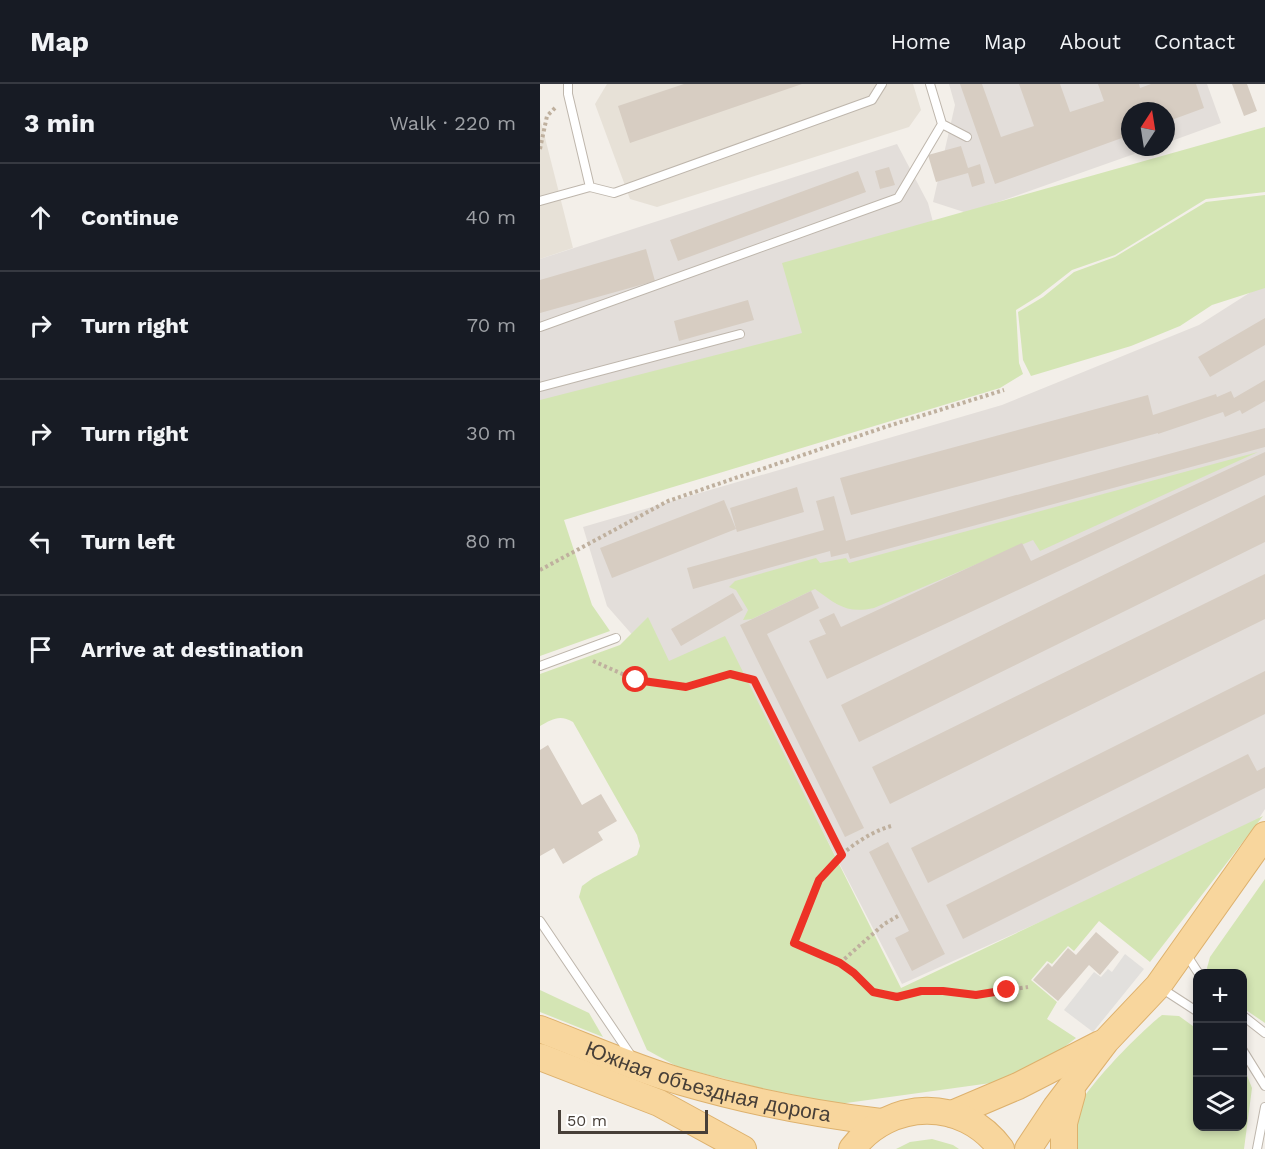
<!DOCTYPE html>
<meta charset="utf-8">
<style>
body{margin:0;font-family:"Work Sans",sans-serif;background:#20242c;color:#f1f3f6}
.controls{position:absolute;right:18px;bottom:18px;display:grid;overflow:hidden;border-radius:12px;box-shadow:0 3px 9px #0003}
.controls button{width:54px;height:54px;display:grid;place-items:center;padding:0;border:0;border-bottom:2px solid #363941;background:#171b24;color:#f1f3f6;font:30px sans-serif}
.compass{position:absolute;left:581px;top:18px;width:54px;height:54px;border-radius:50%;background:#171b24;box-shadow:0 3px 9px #0003;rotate:12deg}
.scale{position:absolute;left:18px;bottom:15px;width:150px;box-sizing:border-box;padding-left:6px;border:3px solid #473f38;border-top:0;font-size:16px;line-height:21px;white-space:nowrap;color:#473f38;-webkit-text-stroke:4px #fff;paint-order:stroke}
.stop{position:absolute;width:18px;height:18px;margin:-14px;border:4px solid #ed3226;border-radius:50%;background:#fff}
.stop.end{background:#ed3226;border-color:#fff;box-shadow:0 2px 6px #0008}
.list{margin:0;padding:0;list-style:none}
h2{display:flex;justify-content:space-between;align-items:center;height:78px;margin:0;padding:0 24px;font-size:26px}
h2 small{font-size:20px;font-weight:400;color:#9ea1a6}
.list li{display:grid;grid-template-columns:39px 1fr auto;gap:18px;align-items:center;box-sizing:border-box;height:108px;padding:0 24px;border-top:2px solid #363941}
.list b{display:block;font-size:22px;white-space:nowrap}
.list em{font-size:20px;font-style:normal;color:#9ea1a6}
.icon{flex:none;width:33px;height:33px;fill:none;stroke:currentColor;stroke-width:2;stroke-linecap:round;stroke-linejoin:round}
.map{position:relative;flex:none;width:725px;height:1065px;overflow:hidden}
header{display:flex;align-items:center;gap:36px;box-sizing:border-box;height:84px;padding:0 30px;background:#171b24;border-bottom:2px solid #363941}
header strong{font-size:28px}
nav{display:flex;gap:33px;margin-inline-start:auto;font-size:21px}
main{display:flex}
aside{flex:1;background:#171b24}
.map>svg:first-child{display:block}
.residential{fill:#e7e1d7}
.industrial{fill:#e3deda}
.green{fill:#d4e5b4}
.parking{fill:#e2e0dd}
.building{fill:#d7cdc2}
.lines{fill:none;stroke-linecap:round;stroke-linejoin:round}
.lane-casing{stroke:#beb6ac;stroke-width:10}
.primary-casing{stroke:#ddb16d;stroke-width:28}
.path{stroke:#bfb09e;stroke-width:4;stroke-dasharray:3 3;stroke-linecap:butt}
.lane{stroke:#fff;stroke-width:8}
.primary{stroke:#f8d69d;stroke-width:26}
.route{stroke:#ed3226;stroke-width:8}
.labels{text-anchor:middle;stroke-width:4.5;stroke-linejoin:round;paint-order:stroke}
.street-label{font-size:21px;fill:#473f38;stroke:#fff}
</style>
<header>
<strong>Map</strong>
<nav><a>Home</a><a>Map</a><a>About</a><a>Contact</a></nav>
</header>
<main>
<aside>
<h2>3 min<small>Walk · 220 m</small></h2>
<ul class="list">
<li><svg class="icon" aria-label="ahead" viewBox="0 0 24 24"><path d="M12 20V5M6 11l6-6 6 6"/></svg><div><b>Continue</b></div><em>40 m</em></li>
<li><svg class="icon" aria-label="right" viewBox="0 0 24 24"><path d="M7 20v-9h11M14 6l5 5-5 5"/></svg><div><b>Turn right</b></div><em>70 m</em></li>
<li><svg class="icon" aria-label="right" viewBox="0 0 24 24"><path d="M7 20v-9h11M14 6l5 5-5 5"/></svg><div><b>Turn right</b></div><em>30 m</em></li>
<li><svg class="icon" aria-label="left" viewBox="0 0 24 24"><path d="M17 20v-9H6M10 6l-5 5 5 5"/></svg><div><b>Turn left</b></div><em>80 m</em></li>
<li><svg class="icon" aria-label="arrive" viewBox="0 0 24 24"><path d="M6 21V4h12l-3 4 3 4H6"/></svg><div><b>Arrive at destination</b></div></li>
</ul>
</aside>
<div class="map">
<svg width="725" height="1065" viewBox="0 0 725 1065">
<rect width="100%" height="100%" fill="#f3efe9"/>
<path class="residential" d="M67,0H373L381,26L369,43L117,123L90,115L55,20Z
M0,34L33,164L0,175Z"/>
<path class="industrial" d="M409,0H667L681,39L626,59V27H590V63H614L427,129L393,118L415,21Z
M357,60L388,119L414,218L0,327V175Z
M725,199V725L714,742L362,900L187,563L125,588L67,522L43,443L462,321L659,241Z"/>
<path class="green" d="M725,43V108L666,115L575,171L532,186L500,211L476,226L479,279L483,290L460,304L24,436L52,521L70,547L0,572V316L262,249L242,179Z
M725,111V204L672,221L640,242L591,262L491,292L483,276L478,228L503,213L534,188L575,173L666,118Z
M718,368L500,467L493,456L334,524C307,530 297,521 275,505L212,535L203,536L208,526L196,506L189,503L195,497L276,474L280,479L306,474L309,479Z
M108,533L129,577L185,552L361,904L723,732L610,878L559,837L534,867L528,862L512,880L507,877L491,896L517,918L507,935L536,954L514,971L482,989L451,999L299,1020L224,1005L138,983L107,966L39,813L42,802L53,794L97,771L100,762L97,751L33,638C20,630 12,635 0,642V590L80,561Z
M725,795V939L703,924L702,890L668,889L667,884L670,873Z
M0,906L49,929L63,953L0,928Z
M622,931L639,932L657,945L658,1042H702L703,982L704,984L712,1004L704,1065H531C530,1058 528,1049 529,1042C533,1015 600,948 622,931Z
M392,1055L413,1061L419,1065H356L370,1058Z"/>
<path class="parking" d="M585,870L604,885L553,948L524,926L554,888L561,893L568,885L572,888Z"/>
<path class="building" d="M144,0H262L90,59L78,22Z
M420,0H442L461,53L494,42L479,0H520L530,28L564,17L558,0H599L600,4L611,0H656L664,24L626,38V27H590V51L455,100Z
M692,0H707L717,27L704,32Z
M421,62L428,84L440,80L445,99L432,103L428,89L396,98L388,71Z
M349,83L355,101L340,105L335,87Z
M318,87L326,108L138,177L130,156Z
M106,165L115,197L0,229V196Z
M208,216L214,236L139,257L134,237Z
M725,234V261L670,293L658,273Z
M725,296V317L702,330L700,326L685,333L683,328L618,350V349L311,431L300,394L608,311L613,331L676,310L677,313L691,307L694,314Z
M725,344V363L310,475L308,469L291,473L290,467L153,505L147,484L284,446L276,417L294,412L306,457Z
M725,368V391L287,595L269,557L286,550L279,536L294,529L301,543L482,459L491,477Z
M257,403L264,428L197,448L190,424Z
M725,411V458L319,658L301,621Z
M184,416L196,445L72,494L60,464Z
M725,490V535L350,720L332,683Z
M271,507L279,524L227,550L324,744L305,753L200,541Z
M193,509L203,526L141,562L131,545Z
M725,587V630L388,799L371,764Z
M8,661L42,721L61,710L77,737L58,748L63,756L23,780L14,764L0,772V666Z
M708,670L717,687L725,683V704L423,855L406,821Z
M348,758L405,870L372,887L355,854L369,847L329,768Z
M556,848L579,868L560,891L549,881L518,917L493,896L508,879L512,883L528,864L536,871Z"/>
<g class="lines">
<g class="lane-casing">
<path id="lane" d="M402,40L427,53
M50,103L74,109L332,16L342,0
M0,117L50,103L28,10V0
M0,243L358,114L402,40L390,0
M0,303L200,250
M0,582L76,554
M0,837L92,973
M646,870L659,890
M621,904L658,928
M702,931L725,949
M702,965L725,1002
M717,1065L725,1023"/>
</g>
<g class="primary-casing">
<g id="primary">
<path id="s1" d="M0,945C47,963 94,984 142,998C207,1017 274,1030 341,1038"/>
<path d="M0,973L119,1019L203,1065"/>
<path d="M412,1030L478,1002L560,960"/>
<path d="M312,1065C350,1015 423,1013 461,1065"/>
<path d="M488,1065L516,1023L566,957L618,902L725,751"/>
<path d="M524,1065V1039L532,1010"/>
</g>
</g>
<path class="path" d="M0,65L7,32L17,22
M0,486L128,417L345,343L464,306
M53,577L96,596L146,603L190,590L214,596L302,770
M351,742C326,749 291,774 279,798C268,816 262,839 254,859L300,879L333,908L357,913L381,907H403L436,911L488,903
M300,879L344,840L358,832"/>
<use href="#lane" class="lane"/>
<use href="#primary" class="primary"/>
</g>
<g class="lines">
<path class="route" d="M96,596L146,603L190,590L214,596L302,771L279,796L254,859L300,879L314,889L333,908L357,913L381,907H403L436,911L467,906"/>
</g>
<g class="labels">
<g class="street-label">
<text dy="7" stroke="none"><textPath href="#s1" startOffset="177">Южная объездная дорога</textPath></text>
</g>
</g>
</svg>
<div class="controls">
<button>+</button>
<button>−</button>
<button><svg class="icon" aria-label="layers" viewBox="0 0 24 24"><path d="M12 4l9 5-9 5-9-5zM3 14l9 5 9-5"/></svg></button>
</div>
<svg class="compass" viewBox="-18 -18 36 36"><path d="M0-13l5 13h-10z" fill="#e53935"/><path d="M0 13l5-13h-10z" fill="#9ea1a6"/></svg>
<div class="scale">50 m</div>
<div class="stop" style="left:96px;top:596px"></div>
<div class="stop end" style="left:467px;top:906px"></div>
</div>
</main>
